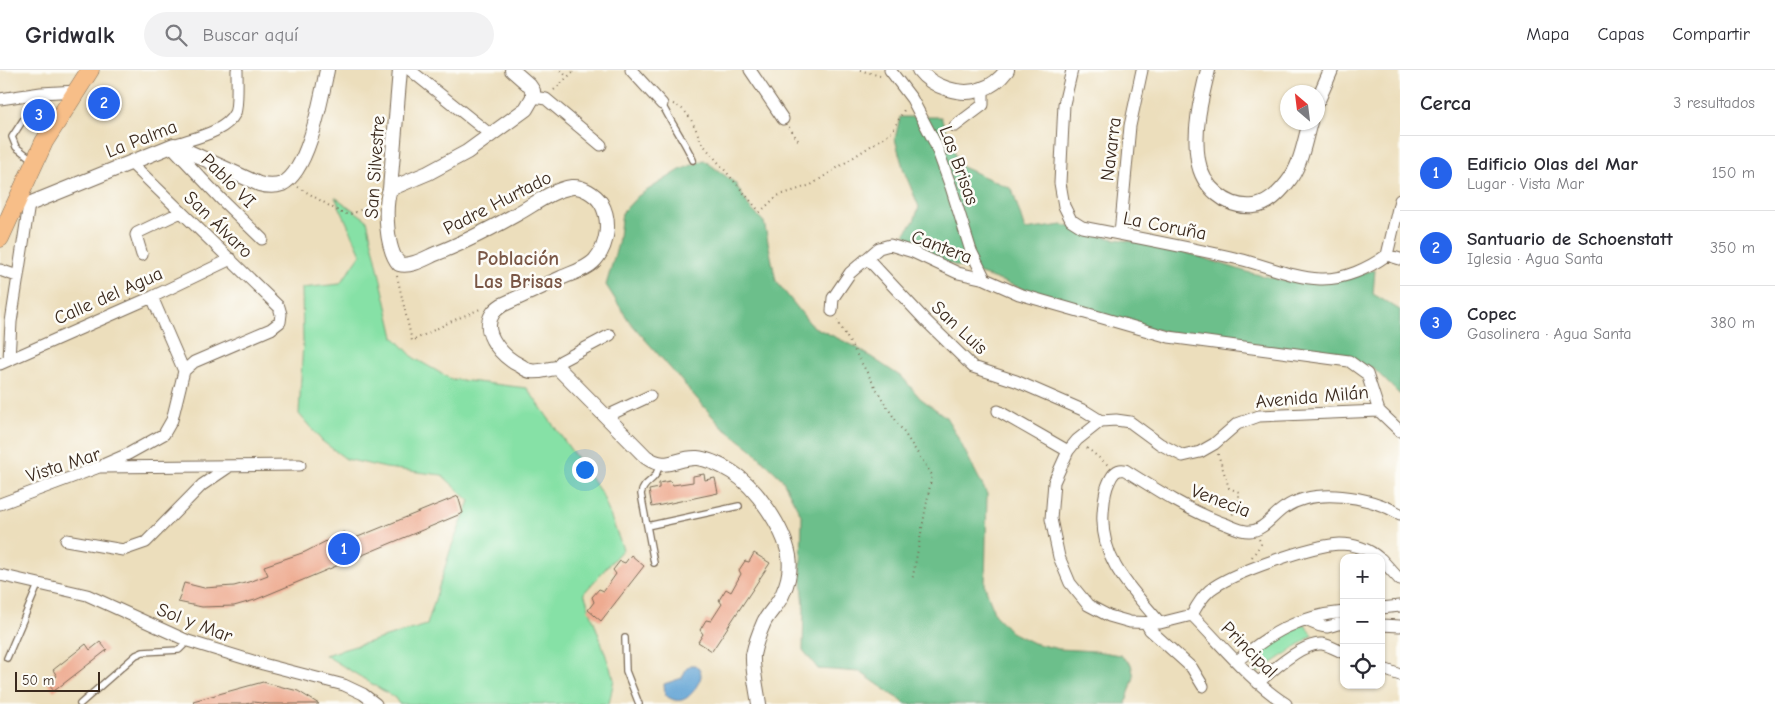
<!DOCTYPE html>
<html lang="es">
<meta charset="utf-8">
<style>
body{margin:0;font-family:"Comic Neue",sans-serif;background:#f2f2f3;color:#2b2b33}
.controls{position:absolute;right:15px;bottom:15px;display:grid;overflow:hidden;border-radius:10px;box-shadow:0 1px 4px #0004}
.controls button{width:45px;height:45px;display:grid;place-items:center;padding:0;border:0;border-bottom:1px solid #e1e1e2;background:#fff;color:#2b2b33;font:25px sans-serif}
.compass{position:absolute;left:1280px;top:15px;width:45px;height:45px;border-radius:50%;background:#fff;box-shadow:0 1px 4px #0004;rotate:332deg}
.scale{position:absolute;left:15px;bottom:12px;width:85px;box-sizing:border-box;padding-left:5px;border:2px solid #3b2a1e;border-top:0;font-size:14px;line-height:18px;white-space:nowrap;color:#3b2a1e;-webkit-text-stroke:4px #fdfcf7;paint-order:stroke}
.you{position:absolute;left:584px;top:399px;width:18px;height:18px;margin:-12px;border:4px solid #fff;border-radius:50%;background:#1a73e8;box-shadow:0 0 0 8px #1a73e833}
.badge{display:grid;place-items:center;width:32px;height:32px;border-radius:50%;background:#2563eb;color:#fff;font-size:16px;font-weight:700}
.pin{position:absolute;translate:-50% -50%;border:2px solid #fff;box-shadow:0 1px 5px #0006}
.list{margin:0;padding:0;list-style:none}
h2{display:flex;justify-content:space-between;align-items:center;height:65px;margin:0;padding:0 20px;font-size:21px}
h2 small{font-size:16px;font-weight:400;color:#7c7c81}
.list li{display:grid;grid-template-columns:32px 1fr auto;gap:15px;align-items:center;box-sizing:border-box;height:75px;padding:0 20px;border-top:1px solid #e1e1e2}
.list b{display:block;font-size:19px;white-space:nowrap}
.list p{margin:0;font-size:16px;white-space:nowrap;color:#7c7c81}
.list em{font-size:16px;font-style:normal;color:#7c7c81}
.icon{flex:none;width:28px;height:28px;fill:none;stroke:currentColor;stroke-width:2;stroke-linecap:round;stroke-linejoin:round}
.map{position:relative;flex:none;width:1400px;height:634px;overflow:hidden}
header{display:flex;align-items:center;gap:30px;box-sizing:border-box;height:70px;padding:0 25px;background:#fff;border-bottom:1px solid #e1e1e2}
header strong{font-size:24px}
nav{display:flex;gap:28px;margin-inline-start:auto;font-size:18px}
.search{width:350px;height:45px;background:#f2f2f3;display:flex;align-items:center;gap:12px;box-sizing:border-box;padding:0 18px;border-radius:28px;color:#7c7c81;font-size:19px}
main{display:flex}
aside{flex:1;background:#fff}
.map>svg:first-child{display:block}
.green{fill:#86e1a6;stroke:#608662}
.forest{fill:#6cbf8b;stroke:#547454}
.water{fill:#60a3d4;stroke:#4e6679}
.building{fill:#eeab91}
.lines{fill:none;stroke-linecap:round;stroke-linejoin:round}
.service-casing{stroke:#796955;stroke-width:8}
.minor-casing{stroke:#796955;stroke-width:13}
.tertiary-casing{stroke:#796955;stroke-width:16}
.primary-casing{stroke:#796955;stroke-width:19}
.path{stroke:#796955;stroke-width:2;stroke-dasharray:1 4;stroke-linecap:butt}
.service{stroke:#fff;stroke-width:5.5}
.minor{stroke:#fff;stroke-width:11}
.tertiary{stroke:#fff;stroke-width:14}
.primary{stroke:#f7be88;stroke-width:18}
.labels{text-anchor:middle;stroke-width:5;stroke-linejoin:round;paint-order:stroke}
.street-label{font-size:19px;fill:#3b2a1e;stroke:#fdfcf7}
.neighbourhood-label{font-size:20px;font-weight:bold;fill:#7a5746;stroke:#fdfcf7}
</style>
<header>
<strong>Gridwalk</strong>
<div class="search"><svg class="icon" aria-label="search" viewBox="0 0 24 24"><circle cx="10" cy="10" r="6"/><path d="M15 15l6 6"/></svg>Buscar aquí</div>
<nav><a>Mapa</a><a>Capas</a><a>Compartir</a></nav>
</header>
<main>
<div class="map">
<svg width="1400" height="634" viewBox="0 0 1400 634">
<rect width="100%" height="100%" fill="#fdfcf7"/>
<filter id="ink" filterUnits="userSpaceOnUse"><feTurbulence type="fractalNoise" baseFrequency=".02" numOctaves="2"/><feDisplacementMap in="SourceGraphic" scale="10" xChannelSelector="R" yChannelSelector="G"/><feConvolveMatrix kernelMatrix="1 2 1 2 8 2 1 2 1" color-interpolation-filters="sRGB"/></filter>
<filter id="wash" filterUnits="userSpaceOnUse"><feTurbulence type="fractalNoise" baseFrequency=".0096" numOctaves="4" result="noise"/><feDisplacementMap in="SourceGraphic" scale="20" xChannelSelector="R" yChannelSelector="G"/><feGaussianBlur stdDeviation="1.12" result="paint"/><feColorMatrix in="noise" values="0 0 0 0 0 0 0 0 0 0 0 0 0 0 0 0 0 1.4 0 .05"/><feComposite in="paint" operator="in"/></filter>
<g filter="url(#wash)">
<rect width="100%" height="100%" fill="#ecdebc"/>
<path class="green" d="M335,127L367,150L394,267L414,288L451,309L527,318L602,424L623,479L584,523L614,609L609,634H399L395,628L325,585L427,555L451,478L470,431L442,405L386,398L346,389L322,371L299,344L303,272L302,218L340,214L361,184Z
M1304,553L1313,565L1258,603L1248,589Z"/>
<path class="forest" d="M900,47H941L960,96L1012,119L1025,160L1063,155L1110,168L1172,178L1247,202L1286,211L1327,210L1375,200L1373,224L1400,240V325L1373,298L1333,285L1172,263L1111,250L990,207L918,183L905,163L914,151L919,137L904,101L895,69Z
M704,90L735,113L750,138L764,152L776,211L812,256L856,277L903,308L920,328L946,347L955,362L987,424L985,516L995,545L1011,562L1033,573L1059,579L1095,581L1120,585L1131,594L1134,607L1126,632L1127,634H906L860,602L818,599L803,580L804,537L801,499L802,447L782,409L750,378L721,356L629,251L606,215L618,174L622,143L638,126L680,100Z"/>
<path class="water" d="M691,595H695C698,598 701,600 701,605C701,610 697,615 695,619C686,632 677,634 665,625L664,614L682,608L686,599Z"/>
<g id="blocks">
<path class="building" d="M704,404L705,410L715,408L718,423L652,437L649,420L659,418V413L670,411L673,415L693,412V406Z
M458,426L463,443L255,530L234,536L202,537L178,532L184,513L204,518L234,516L252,511L268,505L264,496L305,482L344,462L348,471Z
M754,483L770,493L712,581L698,572L703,564L700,560L706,550L711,551L722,534L719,530L726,519L731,522L741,504L739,500L745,491L749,492Z
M631,485L644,496L601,551L588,540L594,532L592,527L599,519L604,521L616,504L613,500L620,491L625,493Z
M100,572L107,580L54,621L48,614L57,606L53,600L86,574L90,580Z
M263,612L298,621L319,634H269L253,632L246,634H194L193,631Z"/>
</g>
</g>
<g filter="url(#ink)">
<use href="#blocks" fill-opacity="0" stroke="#796955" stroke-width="1"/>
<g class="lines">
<g class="service-casing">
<path id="service" d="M662,34C671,53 684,70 693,90
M33,90L16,77L12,67L40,24
M647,456L739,436
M654,493L641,424C644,409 657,413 659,394
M625,568L626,601L639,634
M7,588L38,515
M80,634L136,585L143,582L179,580L188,571"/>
</g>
<g class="minor-casing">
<path id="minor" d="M410,0L491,65
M631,0L662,34
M750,0L783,49
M890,0L912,29L935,73L951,117L971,181L985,209
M1072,0L1064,34L1060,113L1064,136L1071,150L1082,157C1134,167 1187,177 1239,189C1265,195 1293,208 1320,209C1344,210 1369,198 1387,185L1400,189
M533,27L546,29L601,75
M0,29L41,23L77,21
M955,56L983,35V19
M174,75C193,68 225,63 235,43C238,36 237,9 237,0
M171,76L221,129L262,169
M130,92L279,237L281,244L280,252L271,259L194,292L184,301
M1120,164L1130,56L1142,0
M142,185L136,165L137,163L181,142
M1387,185L1400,130
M867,188L925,250L973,297L1016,311L1085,341L1101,351
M0,200L17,206
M832,241L833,228L850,203L879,178L890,175L913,182L958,203L985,209L1019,224L1169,267L1349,291L1367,304L1379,341
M9,290L11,252L29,134
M0,294L152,227L231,189
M558,298L561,291L610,265
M998,341L1068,381
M1379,341L1259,346L1237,354L1214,374L1200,382L1183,386L1160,374L1130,352L1116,350L1101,351L1077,370L1068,381L1054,412L1051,449L1059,487L1070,513L1088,535L1109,546L1130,552L1160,553L1192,545C1197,535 1202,527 1210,520C1231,503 1313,475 1340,474C1354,474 1369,479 1379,488
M1379,341L1400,361
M607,346L650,326
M105,394L128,384L164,364L172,350L184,301L152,227
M0,434L99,397L300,395
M66,470L123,480L146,472L202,415L230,396
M1381,489L1400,510
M0,505L87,525L188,571L263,594L344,615L363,624L376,634
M1381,538L1400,536
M1192,545C1222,575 1250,611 1286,634
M1306,550C1312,553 1320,557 1327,557C1333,556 1337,553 1344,554
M1146,553L1150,560L1192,598L1203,616
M1160,553C1132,519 1100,491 1103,443C1104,432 1104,422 1109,412C1112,405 1116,398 1125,400C1158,421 1191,442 1228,455C1235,458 1243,462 1250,461C1263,461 1273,445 1284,438C1315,417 1369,426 1400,444
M1381,555L1400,556
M1237,591C1271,563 1298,546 1344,542
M1381,598L1400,605
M1258,613C1271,601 1303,572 1322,574C1329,575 1337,580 1344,583"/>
</g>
<g class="tertiary-casing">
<path id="tertiary" d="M400,0L390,119C384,137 386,179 399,194C411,197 424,189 435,184C464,173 490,159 517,144C535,134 552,120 572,117C582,116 595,124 601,133C611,150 608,175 595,190C587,199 572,203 561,208C541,217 522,226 502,235C499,237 495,240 493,243C479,263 504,288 521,296C524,298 528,301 531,301C539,303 550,298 558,298L646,387C667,402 676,387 697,388C709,389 722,396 732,402C756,417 784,458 789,486C791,498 788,512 783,523C779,534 769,542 764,552C760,561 755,575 753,585C752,598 757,620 759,634
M919,0C932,17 961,27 982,19C992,16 1001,8 1007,0
M1208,0C1201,28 1193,61 1198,90C1202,117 1227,139 1254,136C1268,135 1279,123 1287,113C1301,96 1304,73 1310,52
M1318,30L1331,0
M390,119L428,103L467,82L526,39L533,27V21L529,15L512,0
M16,130L29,134L174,75L259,114C266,116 274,117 282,114C309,101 321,28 327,0"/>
</g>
<g class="primary-casing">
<path id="primary" d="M0,168L44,72L90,0"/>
</g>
<path class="path" d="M561,0L567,7
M860,0L880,6
M554,20L575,0
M673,34C689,39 695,57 701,72L760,142L777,126L811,115L892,62L904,40
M789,57L800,73
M298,117L343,144H352L375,133
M397,206L412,271L452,251L480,239
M837,250L885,334L932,405L912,511
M1087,378L1108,395
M1218,384L1229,418L1239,422V435L1232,445
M1252,487L1261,474L1259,469"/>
<use href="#service" class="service"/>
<use href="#minor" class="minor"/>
<use href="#tertiary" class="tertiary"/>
<use href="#primary" class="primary"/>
</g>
</g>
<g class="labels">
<g class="street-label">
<text transform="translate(141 68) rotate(-21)" y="7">La Palma</text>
<text transform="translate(1110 79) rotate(-83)" y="7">Navarra</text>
<text transform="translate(960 95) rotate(70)" y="7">Las Brisas</text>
<text transform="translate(374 97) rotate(-86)" y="7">San Silvestre</text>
<text transform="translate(229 110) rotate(45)" y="7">Pablo VI</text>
<text transform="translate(497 132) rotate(-27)" y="7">Padre Hurtado</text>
<text transform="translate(219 154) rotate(44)" y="7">San Álvaro</text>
<text transform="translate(1165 155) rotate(11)" y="7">La Coruña</text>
<text transform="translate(942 176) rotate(21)" y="7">Cantera</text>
<text transform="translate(108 225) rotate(-24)" y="7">Calle del Agua</text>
<text transform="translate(960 257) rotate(43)" y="7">San Luis</text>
<text transform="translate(1312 326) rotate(-5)" y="7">Avenida Milán</text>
<text transform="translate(63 394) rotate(-18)" y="7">Vista Mar</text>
<text transform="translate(1221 430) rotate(21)" y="7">Venecia</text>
<text transform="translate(195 552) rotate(21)" y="7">Sol y Mar</text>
<text transform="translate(1250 579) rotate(45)" y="7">Principal</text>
</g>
<g class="neighbourhood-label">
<text x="518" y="195">Población<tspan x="518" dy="23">Las Brisas</tspan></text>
</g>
</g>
</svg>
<div class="controls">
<button>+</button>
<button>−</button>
<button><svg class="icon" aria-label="locate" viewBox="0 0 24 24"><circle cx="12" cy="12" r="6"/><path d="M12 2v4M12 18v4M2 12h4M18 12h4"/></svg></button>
</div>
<svg class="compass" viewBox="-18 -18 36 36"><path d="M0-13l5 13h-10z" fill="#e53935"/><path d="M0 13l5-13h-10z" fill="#7c7c81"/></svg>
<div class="scale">50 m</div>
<div class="you"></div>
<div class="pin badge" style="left:344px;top:479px">1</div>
<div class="pin badge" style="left:104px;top:33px">2</div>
<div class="pin badge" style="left:39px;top:45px">3</div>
</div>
<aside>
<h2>Cerca<small>3 resultados</small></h2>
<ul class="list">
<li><span class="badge">1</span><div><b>Edificio Olas del Mar</b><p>Lugar · Vista Mar</p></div><em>150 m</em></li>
<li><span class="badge">2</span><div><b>Santuario de Schoenstatt</b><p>Iglesia · Agua Santa</p></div><em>350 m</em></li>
<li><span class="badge">3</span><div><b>Copec</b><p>Gasolinera · Agua Santa</p></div><em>380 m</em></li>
</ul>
</aside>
</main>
